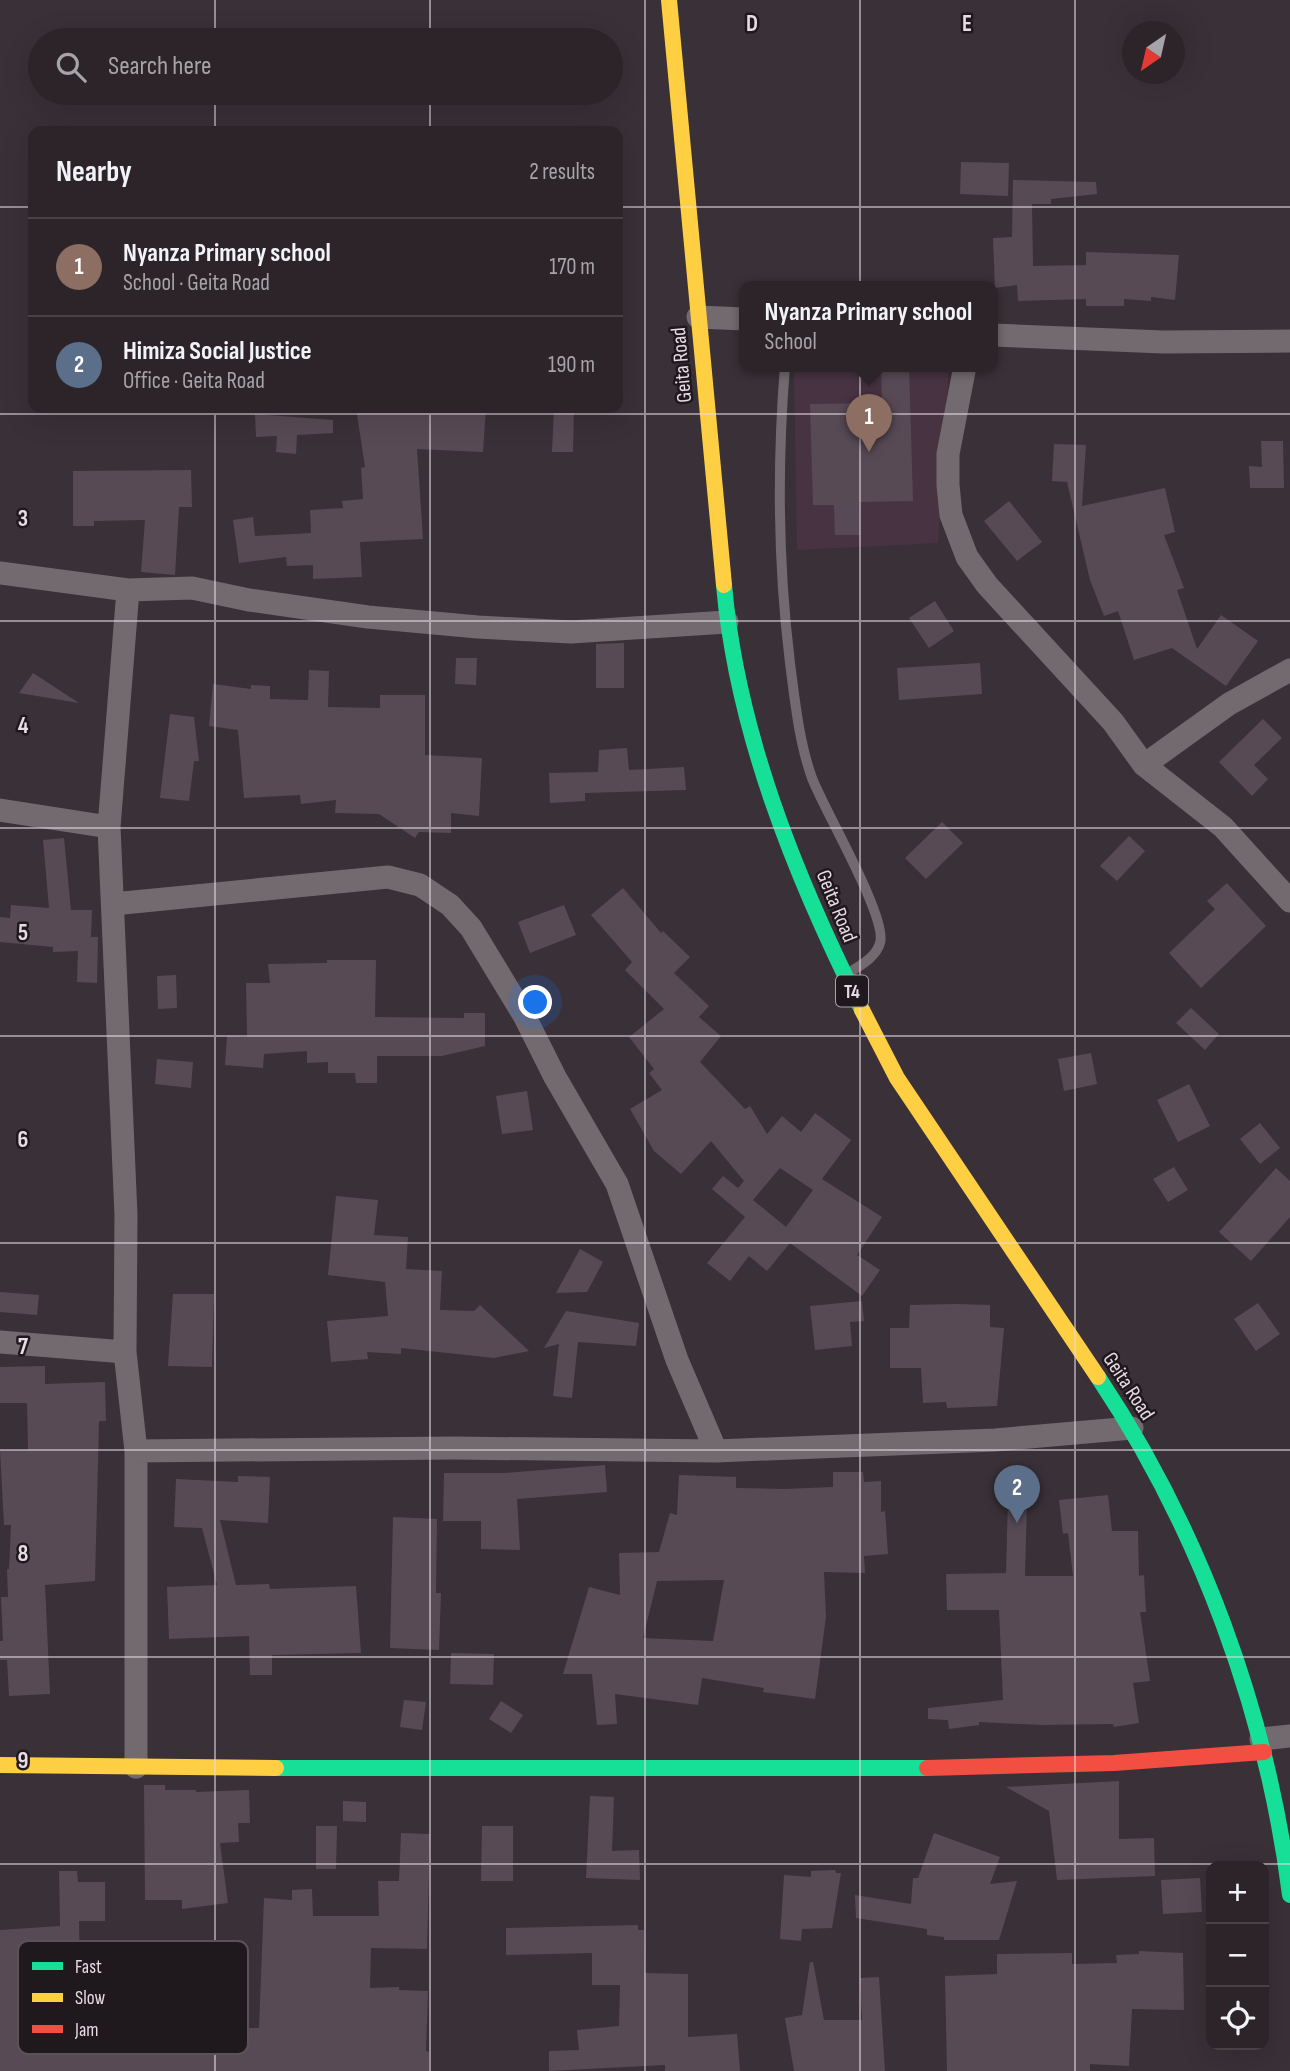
<!DOCTYPE html>
<meta charset="utf-8">
<style>
body{margin:0;font-family:"Sofia Sans Condensed",sans-serif;background:#342c31;color:#f1f3f6}
.controls{position:absolute;right:21px;bottom:21px;display:grid;overflow:hidden;border-radius:14px;box-shadow:0 7px 28px #0002}
.controls button{width:63px;height:63px;display:grid;place-items:center;padding:0;border:0;border-bottom:2px solid #484146;background:#2c2429;color:#f1f3f6;font:35px sans-serif}
.compass{position:absolute;left:1122px;top:21px;width:63px;height:63px;border-radius:50%;background:#2c2429;box-shadow:0 7px 28px #0002;rotate:214deg}
.you{position:absolute;left:536px;top:1003px;width:24px;height:24px;margin:-18px;border:5px solid #fff;border-radius:50%;background:#1a73e8;box-shadow:0 0 0 10px #1a73e833}
.badge{display:grid;place-items:center;width:46px;height:46px;border-radius:50%;background:#aa9fa7;color:#fff;font-size:23px;font-weight:700}
.pin{position:absolute;translate:-50% -58px;filter:drop-shadow(0 2px 4px #0008)}
.pin::after{content:'';position:absolute;top:37px;width:24px;height:21px;background:inherit;clip-path:polygon(0 0,100% 0,50% 100%)}
.popup{position:absolute;left:739px;top:281px;width:259px;height:91px;box-sizing:border-box;display:grid;place-content:center;border-radius:14px;background:#2c2429;filter:drop-shadow(0 2px 5px #0005);font-size:23px;white-space:nowrap;color:#a6a4a8}
.popup b{font-size:26px;color:#f1f3f6}
.popup::after{content:'';position:absolute;left:50%;top:100%;margin-left:-14px;border:14px solid transparent;border-top-color:#2c2429}
.list{margin:0;padding:0;list-style:none}
h2{display:flex;justify-content:space-between;align-items:center;height:91px;margin:0;padding:0 28px;font-size:30px}
h2 small{font-size:23px;font-weight:400;color:#a6a4a8}
.list li{display:grid;grid-template-columns:46px 1fr auto;gap:21px;align-items:center;box-sizing:border-box;height:98px;padding:0 28px;border-top:2px solid #484146}
.list b{display:block;font-size:26px;white-space:nowrap}
.list p{margin:0;font-size:23px;white-space:nowrap;color:#a6a4a8}
.list em{font-size:23px;font-style:normal;color:#a6a4a8}
.icon{flex:none;width:38px;height:38px;fill:none;stroke:currentColor;stroke-width:2;stroke-linecap:round;stroke-linejoin:round}
.map{position:relative;flex:none;width:1290px;height:2071px;overflow:hidden}
.search{position:absolute;background:#2c2429;box-shadow:0 7px 28px #0002;left:28px;top:28px;width:595px;height:77px;display:flex;align-items:center;gap:18px;box-sizing:border-box;padding:0 24px;border-radius:38px;color:#a6a4a8;font-size:26px}
.panel{position:absolute;background:#2c2429;box-shadow:0 7px 28px #0002;left:28px;top:126px;width:595px;height:287px;border-radius:14px}
.map>svg:first-child{display:block}
.built{fill:#483343}
.building{fill:#584a55;fill-rule:evenodd}
.lines{fill:none;stroke-linecap:round;stroke-linejoin:round}
.lane{stroke:#736a70;stroke-width:10}
.street{stroke:#736a70;stroke-width:23}
.fast{stroke:#16e098;stroke-width:16}
.slow{stroke:#ffcf43;stroke-width:16}
.jam{stroke:#f24e42;stroke-width:16}
.grid{fill:none;stroke:#e6dbe3;stroke-width:2;stroke-opacity:0.55}
.labels{text-anchor:middle;stroke-width:5;stroke-linejoin:round;paint-order:stroke}
.shield{fill:#1f181d;stroke:#aaa0a8;stroke-width:2}
.shield-label{font-size:19px;font-weight:bold;fill:#e6dbe3}
.street-label{font-size:21px;fill:#e6dbe3;stroke:#1f181d}
.key{fill:#1f181d;stroke:#5b5258;stroke-width:2}
.key-label{font-size:19px;fill:#e6dbe3}
.grid-label{font-size:23px;text-anchor:middle;font-weight:bold;fill:#e6dbe3;stroke:#1f181d;stroke-width:5;stroke-linejoin:round;paint-order:stroke}
</style>
<div class="map">
<svg width="1290" height="2071" viewBox="0 0 1290 2071">
<rect width="100%" height="100%" fill="#3a3037"/>
<path class="built" d="M794,366H949L938,543L797,550Z"/>
<path class="building" d="M961,162L1009,163L1008,196L960,194Z
M1013,180L1096,182L1097,194L1051,199V204H1032L1033,266L1086,265V252L1179,255L1175,300L1151,297V301L1124,299V306H1086V299L1018,301L1017,285L995,288L993,238L1012,237Z
M881,366H909L913,501L859,502L860,535H835L834,505H813L810,404L882,403Z
M356,408H486L483,452L417,449L423,539L360,542L362,577L313,579V565L287,566L286,557L239,563L233,520L253,517L255,536L311,533L310,510L343,508L342,501L363,499L361,468L365,467Z
M554,408H574L573,452H552Z
M255,414L333,420V433L297,435L296,454L276,452L277,436L256,437Z
M1261,441H1283L1284,488H1250L1249,466L1262,467Z
M1054,444L1086,445L1082,506L1165,488L1175,532L1164,535L1184,588L1177,590L1197,649L1221,615L1258,641L1226,686L1172,648L1134,660L1118,611L1104,616L1090,580L1067,482L1052,481Z
M191,470L192,507H179L175,575L141,572L145,520L94,521V526H73V471Z
M1009,501L1042,542L1017,561L984,521Z
M935,601L954,631L929,648L909,618Z
M624,643V688H596V644Z
M456,658H477L476,685L455,684Z
M980,663L982,694L899,700L897,668Z
M309,670L329,671L328,707L380,708V695H425V755L482,758L479,816L451,813V833L419,832L415,838L379,814L335,813L336,800L301,804L300,795L244,798L238,730L209,726L213,684L251,689V685L270,686V699L308,700Z
M33,673L79,703L19,693Z
M170,714L194,717L199,761H194L189,801L160,798Z
M1263,719L1282,738L1254,765L1268,779L1252,796L1219,762Z
M627,748L629,770L684,767L686,790L585,793V801L550,803L549,773L598,772L599,750Z
M942,822L963,843L926,879L905,858Z
M1129,836L1145,851L1117,881L1100,866Z
M64,838L71,910H92L91,937H98L97,983L77,982L78,951L53,952V947L0,942V917L10,918L11,905L49,908L43,840Z
M1227,883L1266,926L1201,988L1169,953L1215,909L1207,901Z
M623,888L661,933L663,931L690,957L674,973L709,1006L699,1017L721,1036L700,1062L745,1109L750,1106L767,1134L782,1116L801,1132L815,1113L851,1140L822,1179L882,1217L857,1255L880,1270L862,1296L790,1243L767,1271L749,1256L730,1281L707,1263L745,1217L712,1189L723,1176L738,1188L744,1181L711,1141L681,1174L654,1151L630,1109L662,1090L649,1073L654,1069L629,1037L664,1009L625,970L632,962L591,915ZM780,1168L813,1190L786,1227L753,1200Z
M564,905L576,935L530,953L518,922Z
M327,960H376L375,1017L464,1018V1013H485V1046L442,1056H377V1083H356L355,1073H328V1062L307,1063V1051L264,1054L263,1068L225,1065L227,1036L247,1037L246,983H270L268,964L327,963Z
M176,975L177,1008L158,1009L157,976Z
M1191,1008L1219,1034L1205,1050L1176,1023Z
M1091,1053L1097,1084L1064,1091L1058,1059Z
M157,1059L193,1062L191,1088L155,1084Z
M1189,1084L1210,1126L1178,1142L1157,1100Z
M527,1091L533,1130L502,1134L496,1096Z
M1260,1123L1280,1148L1260,1164L1240,1139Z
M1174,1167L1188,1190L1168,1202L1153,1179Z
M1276,1168L1290,1181V1217L1251,1261L1219,1232Z
M336,1196L378,1200L374,1235L408,1237L406,1269L442,1271L440,1310L474,1311L480,1305L529,1351L494,1358L401,1348V1354L367,1352L368,1359L331,1362L327,1321L388,1316L385,1282L328,1275Z
M580,1249L603,1262L587,1292L556,1293Z
M0,1292L39,1295L37,1315L0,1312Z
M173,1294H214L212,1367L168,1366Z
M862,1301L864,1321L850,1322L852,1346L815,1350L810,1306Z
M1258,1303L1280,1334L1256,1351L1234,1319Z
M956,1304L990,1305V1327L1004,1328L997,1406L947,1408L946,1402L923,1403L921,1368H890V1328H909L910,1305Z
M566,1311L639,1323L636,1346L578,1342L572,1398L553,1396L559,1344L544,1348Z
M45,1366V1384L105,1382L106,1421H99L95,1581L45,1585L50,1694L9,1696L7,1660H0V1641H3L1,1597H8L7,1569H9L11,1525H4L0,1450H28L27,1403H0V1367Z
M605,1465L607,1492L517,1499L520,1550L481,1549V1521H443L444,1473H505Z
M833,1472H863L864,1482L881,1481V1512L885,1511L888,1554L864,1556L865,1573L824,1572L826,1617L815,1699L763,1692L764,1688L702,1678L698,1705L615,1694L617,1724L597,1725L592,1674H563L589,1587L620,1595L619,1553L659,1552L670,1513L677,1515L679,1475L736,1477V1488L785,1489L833,1487ZM724,1580L713,1641L643,1638L657,1581Z
M238,1476L270,1477L268,1523L220,1520L236,1585L269,1584L270,1589L356,1586L361,1653L272,1655V1675H250L249,1636L169,1639L167,1587L217,1585L202,1528L174,1527L176,1479L238,1482Z
M1108,1495L1112,1531H1138L1139,1576L1144,1575L1146,1612H1140L1150,1681L1133,1683L1139,1723L1114,1727L1113,1724L1041,1725L979,1722V1725L949,1729L948,1720L928,1719V1708L1003,1700L999,1610H947L946,1574L1006,1573L1008,1499L1027,1500L1025,1576H1073L1068,1533L1063,1534L1059,1500Z
M393,1517L437,1519L436,1593H441L439,1650L390,1648Z
M451,1653L494,1654L493,1685L450,1684Z
M404,1700L426,1702L422,1730L400,1727Z
M501,1701L523,1715L511,1733L489,1719Z
M1119,1781V1839L1154,1838L1155,1876L1057,1880L1049,1811L1006,1787Z
M144,1785H165V1790H196V1792L249,1790L250,1823H238L239,1842L220,1843L228,1903L182,1909V1900H145Z
M590,1796L614,1797L612,1851L639,1850L640,1880L586,1878Z
M343,1801L366,1802V1822L343,1821Z
M316,1826H337L336,1869H316Z
M482,1826H513V1881H481Z
M401,1833L430,1834L427,1949L371,1948L370,1988L399,1987V1990L428,1991L426,2051L429,2052V2071H0V1930L60,1926L59,1871H77L78,1882H105V1921H79L80,1968L101,1969V1974L146,1973V1957H195V2029L259,2028L264,1898L292,1900V1890L312,1889L313,1916H379L378,1881H399Z
M934,1833L1000,1857L990,1884L1017,1881L999,1940H944V1937L927,1935V1929L856,1918L855,1895L911,1904L913,1878H918Z
M835,1870L836,1873H841L832,1928L802,1929L801,1941L780,1939L784,1875L811,1877V1871Z
M1200,1878L1202,1912L1163,1914L1161,1880Z
M638,1925V1930H644L645,1973L688,1974V2037L737,2034L740,2071H665V2065L549,2071V2051L579,2050L577,2030L619,2026L620,1985H592V1953L506,1955V1928Z
M1139,1951L1183,1953L1184,2010L1132,2009L1129,2066L1090,2064V2071H947L945,1976L997,1974V1954L1072,1953V1964L1117,1963L1116,1955L1139,1954Z
M810,1962H813L824,2020H862L860,1978L879,1977L885,2071H794L785,2018L802,2015Z"/>
<g class="lines">
<path class="lane" d="M785,366C777,465 778,565 790,663C795,701 799,742 812,778C824,810 888,918 880,943C876,957 861,965 850,972"/>
<path class="street" d="M698,317L745,319
M993,335L1163,342L1290,341
M965,366L948,454V485L951,515L967,557L987,585L1113,722L1144,765L1223,827L1290,901
M0,573L128,590L192,588L249,600L368,617L478,627L571,632L727,622
M128,590L109,827L126,1215L125,1352L136,1451V1767
M1144,765L1229,704L1290,670
M0,810L109,827
M113,904L388,877L420,885L450,905L471,928L525,1017L555,1077L617,1184L677,1360L716,1451
M0,1342L125,1352
M136,1451L454,1448L716,1451L995,1440L1132,1428
M1261,1739L1290,1736"/>
<path class="fast" d="M724,585C737,733 796,878 862,1010
M1098,1377C1200,1530 1267,1712 1290,1895
M276,1768H927"/>
<path class="slow" d="M669,0L724,585
M862,1010L897,1078L1098,1377
M0,1765L276,1768"/>
<path class="jam" d="M927,1768L1114,1763L1264,1752"/>
</g>
<path class="grid" d="M215,0V40M430,0V40M645,0V2071M860,0V2071M1075,0V2071M215,93V131M430,93V131M0,207H33M618,207H1290M215,408V2071M430,408V2071M0,414H1290M0,621H1290M0,828H1290M0,1036H1290M0,1243H1290M0,1450H1290M0,1657H1290M0,1864H1290"/>
<g class="labels">
<rect class="shield" x="836" y="975.5" width="32" height="31" rx="5"/>
<g class="shield-label">
<text x="852" y="998">T4</text>
</g>
<g class="street-label">
<text transform="translate(681 365) rotate(-95)" y="7">Geita Road</text>
<text transform="translate(837 906) rotate(68)" y="7">Geita Road</text>
<text transform="translate(1129 1386) rotate(57)" y="7">Geita Road</text>
</g>
</g>
<rect x="18" y="1941" width="230" height="113" rx="10" class="key"/>
<rect x="32" y="1962" width="31" height="8" fill="#16e098"/>
<rect x="32" y="1993" width="31" height="9" fill="#ffcf43"/>
<rect x="32" y="2025" width="31" height="8" fill="#f24e42"/>
<g class="key-label">
<text x="75" y="1973">Fast</text>
<text x="75" y="2004">Slow</text>
<text x="75" y="2036">Jam</text>
</g>
<g class="grid-label">
<text x="752" y="31">D</text>
<text x="967" y="31">E</text>
<text x="23" y="526">3</text>
<text x="23" y="733">4</text>
<text x="23" y="940">5</text>
<text x="23" y="1147">6</text>
<text x="23" y="1354">7</text>
<text x="23" y="1561">8</text>
<text x="23" y="1768">9</text>
</g>
</svg>
<div class="controls">
<button>+</button>
<button>−</button>
<button><svg class="icon" aria-label="locate" viewBox="0 0 24 24"><circle cx="12" cy="12" r="6"/><path d="M12 2v4M12 18v4M2 12h4M18 12h4"/></svg></button>
</div>
<svg class="compass" viewBox="-18 -18 36 36"><path d="M0-13l5 13h-10z" fill="#e53935"/><path d="M0 13l5-13h-10z" fill="#a6a4a8"/></svg>
<div class="you"></div>
<div class="pin badge" style="left:869px;top:452px;background:#8d6e63">1</div>
<div class="popup"><b>Nyanza Primary school</b>School</div>
<div class="pin badge" style="left:1017px;top:1523px;background:#5c6f8a">2</div>
<div class="search"><svg class="icon" aria-label="search" viewBox="0 0 24 24"><circle cx="10" cy="10" r="6"/><path d="M15 15l6 6"/></svg>Search here</div>
<section class="panel">
<h2>Nearby<small>2 results</small></h2>
<ul class="list">
<li><span class="badge" style="background:#8d6e63">1</span><div><b>Nyanza Primary school</b><p>School · Geita Road</p></div><em>170 m</em></li>
<li><span class="badge" style="background:#5c6f8a">2</span><div><b>Himiza Social Justice</b><p>Office · Geita Road</p></div><em>190 m</em></li>
</ul>
</section>
</div>
